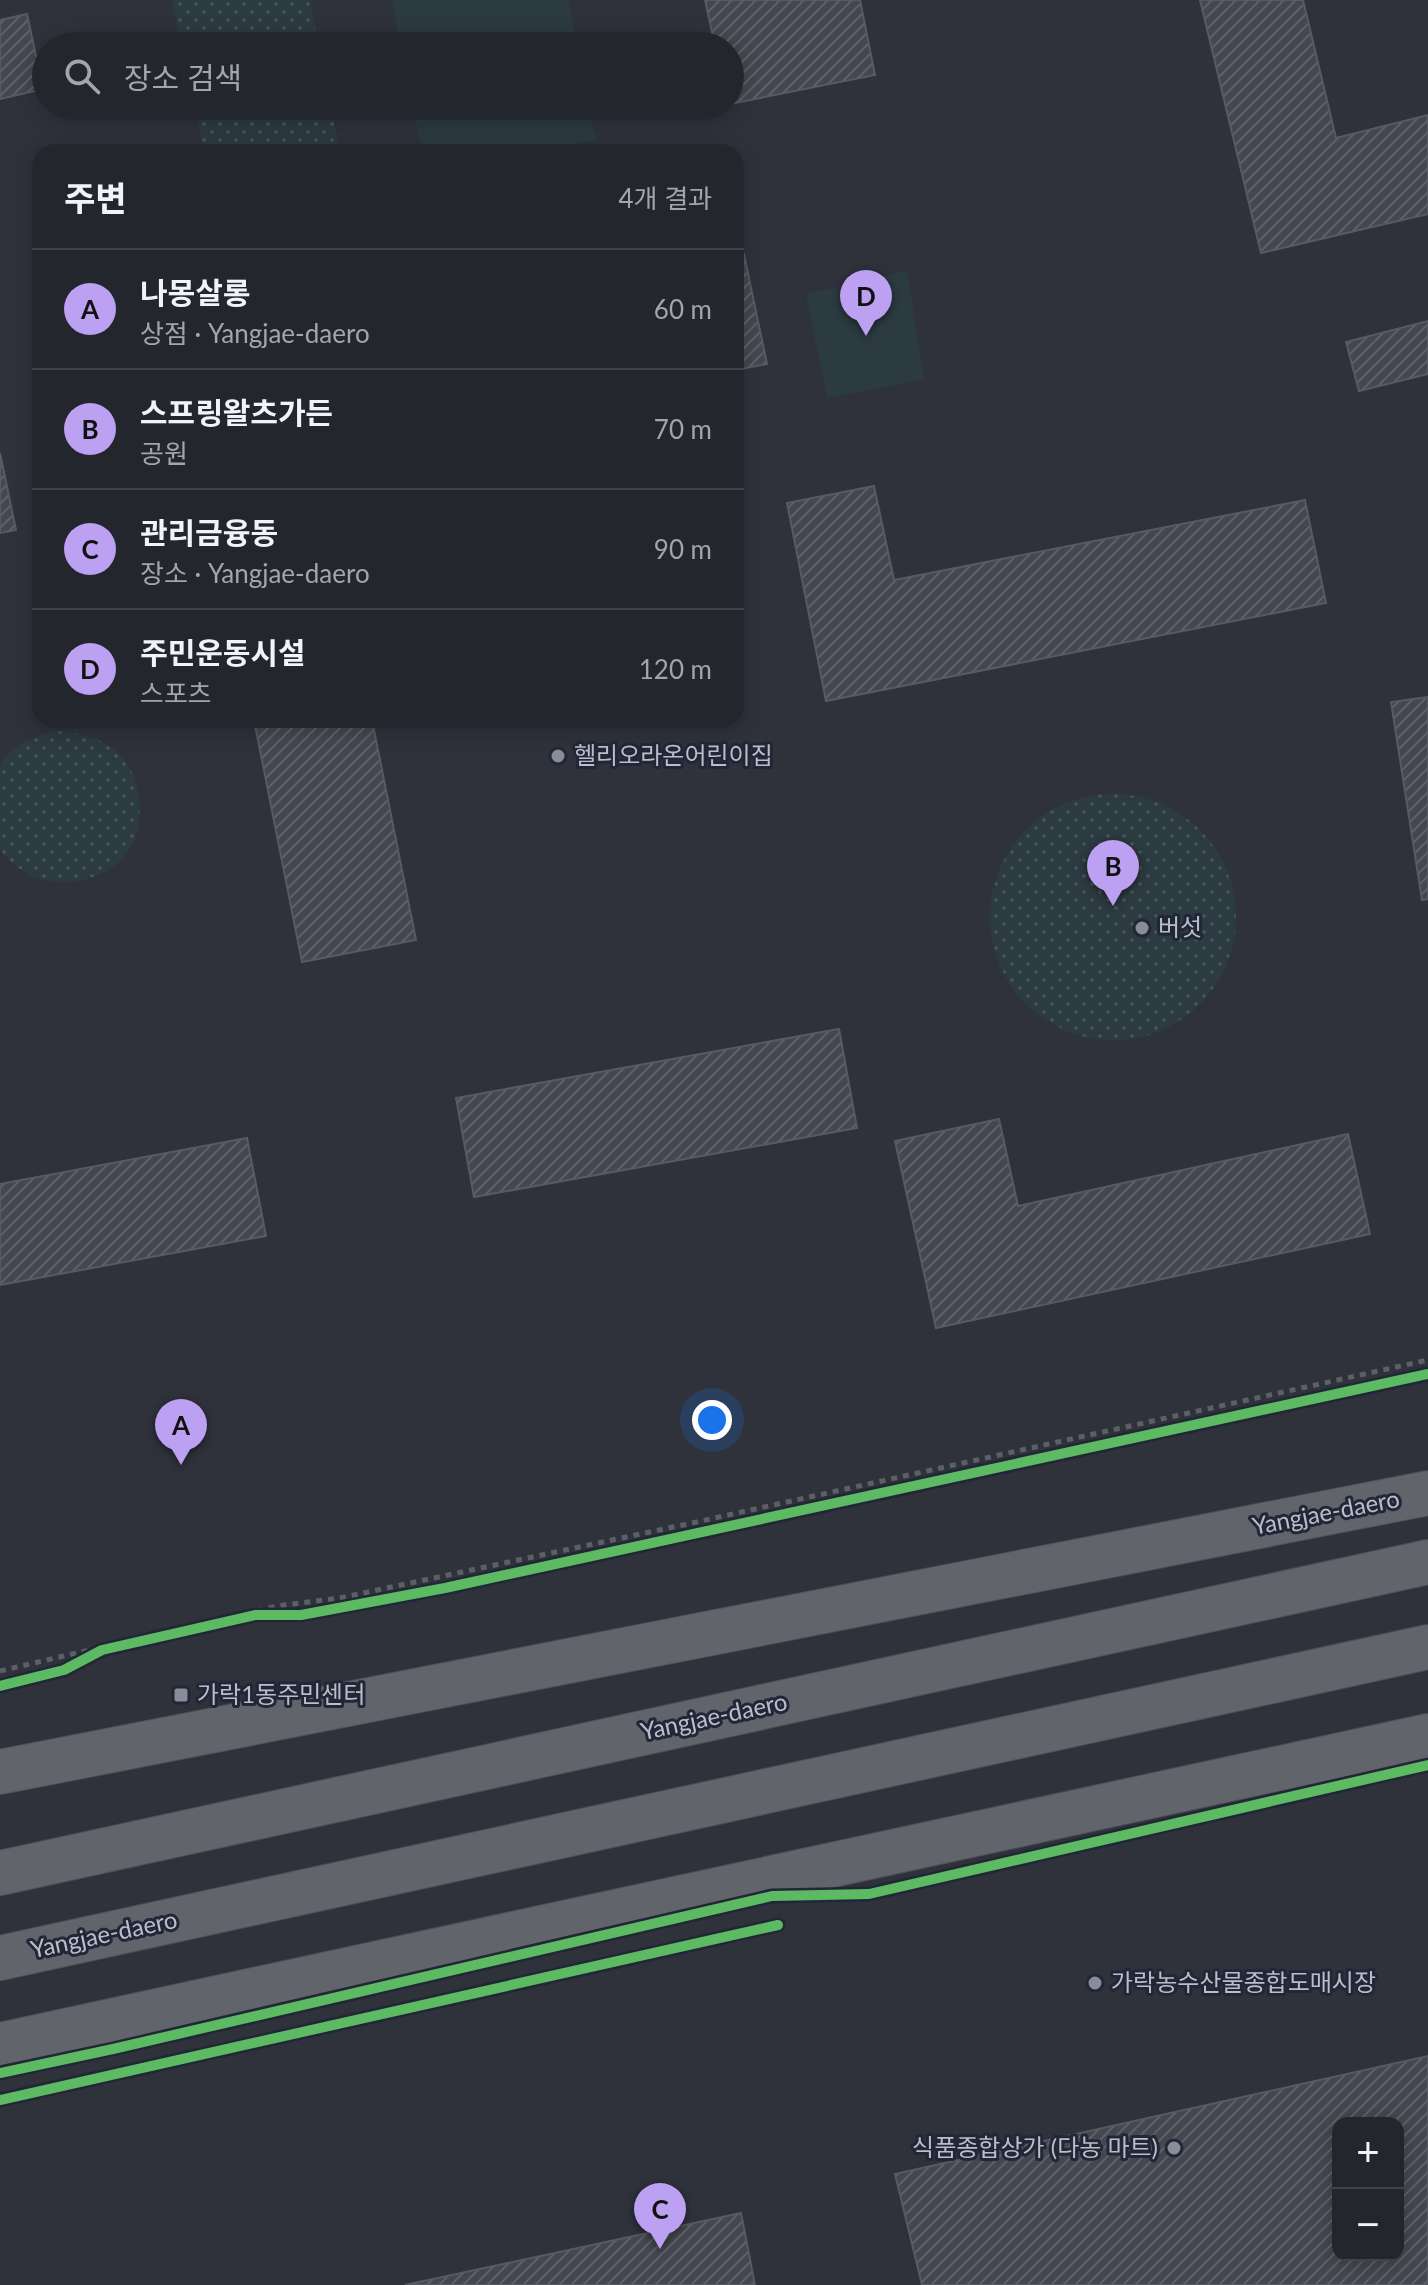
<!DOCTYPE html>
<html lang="ko">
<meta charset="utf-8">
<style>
body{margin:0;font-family:Lato,"Noto Sans KR",sans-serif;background:#2b2e34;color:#f1f3f6}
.controls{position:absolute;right:24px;bottom:24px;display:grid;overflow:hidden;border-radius:16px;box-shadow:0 4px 20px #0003}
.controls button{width:72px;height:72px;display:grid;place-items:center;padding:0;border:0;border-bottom:2px solid #404348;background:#23262c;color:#f1f3f6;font:40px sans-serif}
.you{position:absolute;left:712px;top:1420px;width:28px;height:28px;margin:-20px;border:6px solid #fff;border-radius:50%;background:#1a73e8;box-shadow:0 0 0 12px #1a73e833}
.badge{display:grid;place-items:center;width:52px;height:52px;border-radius:50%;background:#bca0f2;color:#111;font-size:26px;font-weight:700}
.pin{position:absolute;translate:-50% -66px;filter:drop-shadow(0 2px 4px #0008)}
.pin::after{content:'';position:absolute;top:42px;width:28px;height:24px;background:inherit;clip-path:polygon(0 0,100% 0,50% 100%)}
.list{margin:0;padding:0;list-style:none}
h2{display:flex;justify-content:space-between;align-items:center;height:104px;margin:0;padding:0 32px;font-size:34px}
h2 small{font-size:26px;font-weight:400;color:#a3a5a9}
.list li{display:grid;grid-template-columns:52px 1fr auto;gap:24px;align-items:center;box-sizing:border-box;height:120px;padding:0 32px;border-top:2px solid #404348}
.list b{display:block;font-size:30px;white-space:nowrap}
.list p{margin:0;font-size:26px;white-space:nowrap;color:#a3a5a9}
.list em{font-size:26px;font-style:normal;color:#a3a5a9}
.icon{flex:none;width:44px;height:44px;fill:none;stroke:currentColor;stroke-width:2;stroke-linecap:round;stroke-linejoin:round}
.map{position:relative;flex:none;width:1428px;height:2285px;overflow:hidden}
.search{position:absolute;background:#23262c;box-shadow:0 4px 20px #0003;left:32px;top:32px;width:712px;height:88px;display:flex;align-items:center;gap:20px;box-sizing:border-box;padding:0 28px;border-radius:44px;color:#a3a5a9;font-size:30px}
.panel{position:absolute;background:#23262c;box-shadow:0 4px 20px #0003;left:32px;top:144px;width:712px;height:584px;border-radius:24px}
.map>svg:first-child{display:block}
.grass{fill:#2c3b41}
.park{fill:url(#park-dots)}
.building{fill:url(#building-hatch);stroke:#575a63;stroke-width:2;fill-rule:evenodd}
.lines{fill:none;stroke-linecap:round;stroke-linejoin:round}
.primary-casing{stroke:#4c4f58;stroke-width:46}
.path{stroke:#5c6066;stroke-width:5;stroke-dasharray:6 6;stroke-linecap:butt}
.primary{stroke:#61646b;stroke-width:44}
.cycleway-casing{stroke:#222737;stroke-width:15}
.cycleway{stroke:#5cba63;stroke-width:10}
.poi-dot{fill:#898d99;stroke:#222737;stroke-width:3}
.labels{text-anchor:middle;stroke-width:6;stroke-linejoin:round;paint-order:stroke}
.poi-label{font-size:24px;fill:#babecb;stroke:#222737;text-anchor:start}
.street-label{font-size:24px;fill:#babecb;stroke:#222737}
</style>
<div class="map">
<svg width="1428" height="2285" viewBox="0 0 1428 2285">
<defs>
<pattern id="park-dots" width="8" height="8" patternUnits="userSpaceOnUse" patternTransform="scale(2)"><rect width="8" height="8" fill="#2c3b41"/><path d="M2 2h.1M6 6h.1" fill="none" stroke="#48565b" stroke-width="1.8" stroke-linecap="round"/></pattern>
<pattern id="building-hatch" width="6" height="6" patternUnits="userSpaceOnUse" patternTransform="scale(2)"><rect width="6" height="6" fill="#44474f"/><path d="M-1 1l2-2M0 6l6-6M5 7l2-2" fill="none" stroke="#5d6067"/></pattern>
</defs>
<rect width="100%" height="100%" fill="#2f323b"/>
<path class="grass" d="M392,0H568L577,46H401Z
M413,106H589L596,140L533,152H422Z
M907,271L924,379L827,398L806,294Z"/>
<path class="park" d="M172,0H309L319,46H182Z
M195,106H331L340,152H204Z
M54,731C110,732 145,764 139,822C134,877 61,898 20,869C13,863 3,857 0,847C0,833 0,813 0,798C0,789 0,776 0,767C6,747 36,737 54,731Z
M990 917a123 123 0 1 1 246 0a123 123 0 1 1-246 0Z"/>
<path class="building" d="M705,0H860L875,75L730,104V46H715Z
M1200,0H1303L1336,138L1428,115V214L1261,253Z
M27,14L43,89L0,99V20Z
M744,254L767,364L736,370V256Z
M1428,321V374L1359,391L1346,342Z
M0,453L16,530L0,533Z
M874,486L894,580L1305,500L1326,603L826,701L787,503Z
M1428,697V899L1422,900L1391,702Z
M254,720H372L416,940L302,962Z
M839,1029L857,1128L474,1197L456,1098Z
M999,1119L1018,1206L1348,1134L1370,1234L936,1328L895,1141Z
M247,1138L266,1236L0,1285V1184Z
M1428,2056V2285H922L895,2174ZM1338,2123H1398V2255H1338Z
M741,2213L755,2285H405Z"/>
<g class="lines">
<g class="primary-casing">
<path id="primary" d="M0,1772L1428,1493
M0,1873L1428,1562
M0,1958L1428,1647
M0,2045L1428,1736"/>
</g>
<path class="path" d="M0,1671L277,1606L340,1598L683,1525L1428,1360"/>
<use href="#primary" class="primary"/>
<g class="cycleway-casing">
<path id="cycleway" d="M0,1686L64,1670L102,1650L255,1615H301L445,1588L1428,1374
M0,2073L113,2049L772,1896L869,1894L1428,1765
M0,2100L778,1925"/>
</g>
<use href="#cycleway" class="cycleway"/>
</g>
<g class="poi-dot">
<circle cx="558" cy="756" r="8"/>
<circle cx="1142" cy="928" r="8"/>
<rect x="173" y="1687" width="16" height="16" rx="4"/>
<circle cx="1095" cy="1983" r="8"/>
<circle cx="1174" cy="2148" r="8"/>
</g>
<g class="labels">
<g class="poi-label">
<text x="574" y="764">헬리오라온어린이집</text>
<text x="1158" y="936">버섯</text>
<text x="197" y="1703">가락1동주민센터</text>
<text x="1111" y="1991">가락농수산물종합도매시장</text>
<text x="1158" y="2156" text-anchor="end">식품종합상가 (다농 마트)</text>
</g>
<g class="street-label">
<text transform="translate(1326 1513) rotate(-11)" y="8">Yangjae-daero</text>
<text transform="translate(714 1717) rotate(-12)" y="8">Yangjae-daero</text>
<text transform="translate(104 1935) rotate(-12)" y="8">Yangjae-daero</text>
</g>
</g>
</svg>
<div class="controls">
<button>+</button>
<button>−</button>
</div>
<div class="you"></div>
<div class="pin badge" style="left:181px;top:1465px">A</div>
<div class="pin badge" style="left:1113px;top:906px">B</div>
<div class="pin badge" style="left:660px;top:2249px">C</div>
<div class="pin badge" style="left:866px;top:336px">D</div>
<div class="search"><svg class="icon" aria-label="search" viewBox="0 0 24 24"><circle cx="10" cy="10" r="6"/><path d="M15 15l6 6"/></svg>장소 검색</div>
<section class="panel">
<h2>주변<small>4개 결과</small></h2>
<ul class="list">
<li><span class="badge">A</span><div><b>나몽살롱</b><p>상점 · Yangjae-daero</p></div><em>60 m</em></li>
<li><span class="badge">B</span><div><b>스프링왈츠가든</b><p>공원</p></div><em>70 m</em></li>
<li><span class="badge">C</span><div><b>관리금융동</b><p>장소 · Yangjae-daero</p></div><em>90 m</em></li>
<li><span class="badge">D</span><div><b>주민운동시설</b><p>스포츠</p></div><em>120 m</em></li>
</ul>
</section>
</div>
